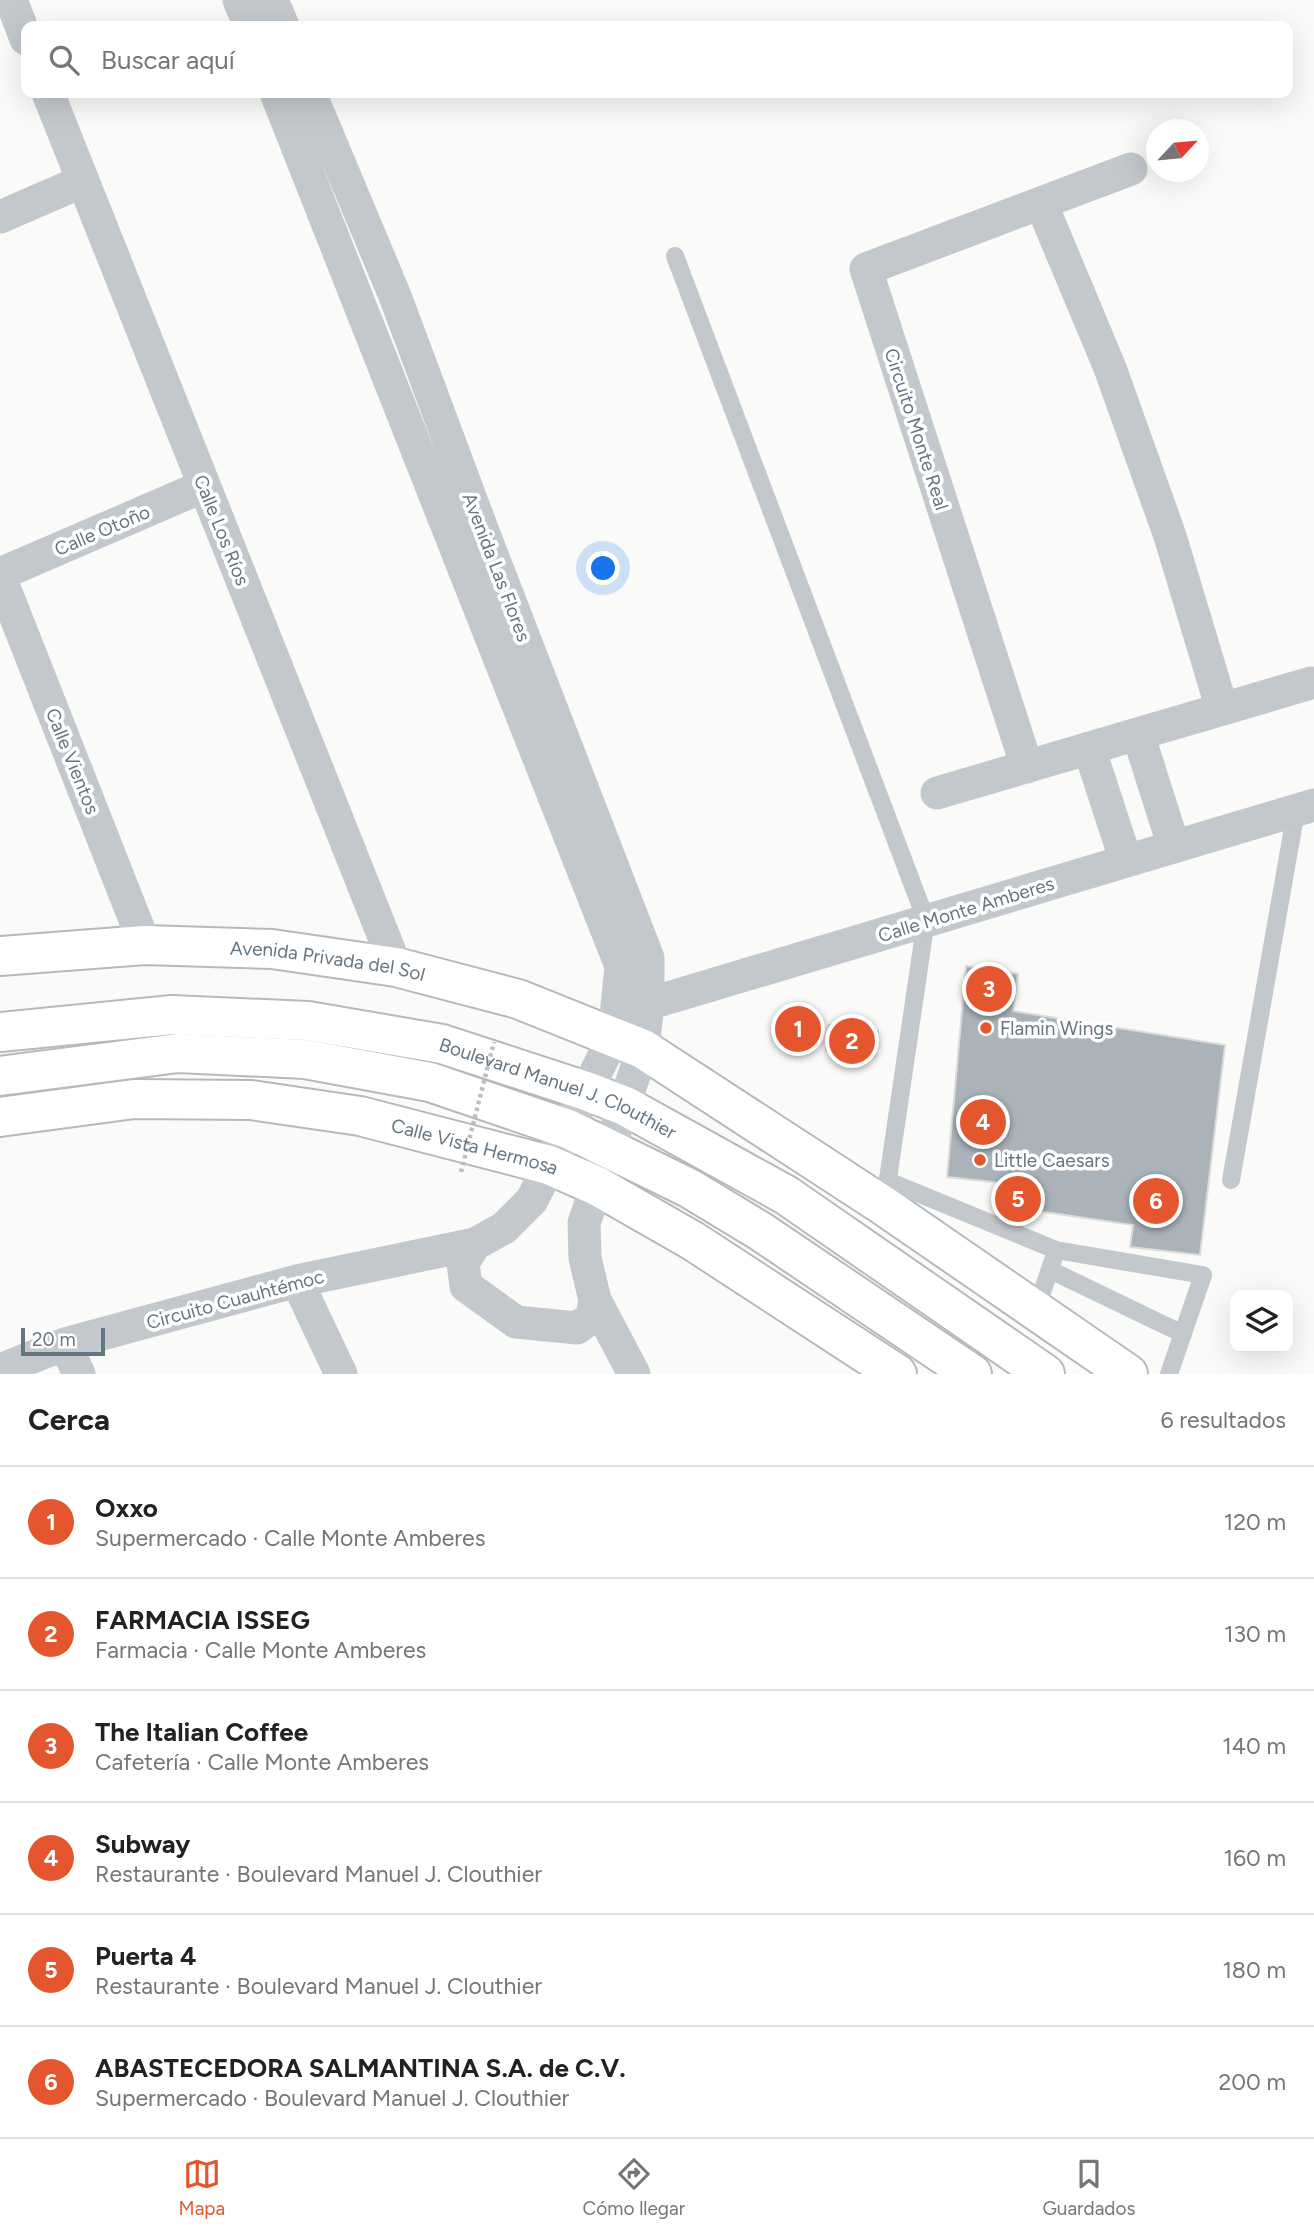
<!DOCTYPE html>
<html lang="es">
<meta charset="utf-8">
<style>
body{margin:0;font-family:Figtree,sans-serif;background:#f2f2f2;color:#222}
.controls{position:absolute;right:21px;bottom:21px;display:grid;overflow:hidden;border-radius:14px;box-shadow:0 7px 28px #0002}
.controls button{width:63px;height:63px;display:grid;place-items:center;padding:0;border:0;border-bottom:2px solid #e0e0e0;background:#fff;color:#222;font:35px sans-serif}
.compass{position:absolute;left:1146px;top:119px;width:63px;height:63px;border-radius:50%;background:#fff;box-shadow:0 7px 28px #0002;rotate:64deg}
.scale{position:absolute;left:21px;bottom:18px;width:84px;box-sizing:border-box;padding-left:7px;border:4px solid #657683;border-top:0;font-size:19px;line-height:24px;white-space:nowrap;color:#657683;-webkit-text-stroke:5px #fff;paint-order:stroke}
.you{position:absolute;left:604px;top:569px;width:24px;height:24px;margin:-18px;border:5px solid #fff;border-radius:50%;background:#1a73e8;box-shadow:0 0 0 10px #1a73e833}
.badge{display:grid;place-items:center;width:46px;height:46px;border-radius:50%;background:#e4572e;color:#fff;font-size:23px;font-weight:700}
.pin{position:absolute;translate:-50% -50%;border:4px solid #fff;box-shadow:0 2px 7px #0006}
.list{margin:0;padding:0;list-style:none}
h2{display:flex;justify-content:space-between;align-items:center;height:91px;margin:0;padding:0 28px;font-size:30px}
h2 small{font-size:23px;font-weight:400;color:#767676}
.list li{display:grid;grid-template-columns:46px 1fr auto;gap:21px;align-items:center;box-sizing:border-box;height:112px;padding:0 28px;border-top:2px solid #e0e0e0}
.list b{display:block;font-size:26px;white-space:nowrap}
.list p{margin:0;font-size:23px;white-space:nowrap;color:#767676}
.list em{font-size:23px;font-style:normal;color:#767676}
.icon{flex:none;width:38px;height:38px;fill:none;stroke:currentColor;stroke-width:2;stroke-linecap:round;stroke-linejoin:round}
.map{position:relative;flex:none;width:1314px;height:1374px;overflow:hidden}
.search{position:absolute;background:#fff;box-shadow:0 7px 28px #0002;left:21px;right:21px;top:21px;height:77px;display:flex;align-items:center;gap:18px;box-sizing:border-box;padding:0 24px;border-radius:14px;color:#767676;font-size:26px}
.sheet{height:763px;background:#fff}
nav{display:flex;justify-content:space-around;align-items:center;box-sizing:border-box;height:98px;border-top:2px solid #e0e0e0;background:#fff;font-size:19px;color:#767676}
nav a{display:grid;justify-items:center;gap:4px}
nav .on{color:#e4572e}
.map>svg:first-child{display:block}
.building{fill:#aab3b9;stroke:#dcdcda;stroke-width:2}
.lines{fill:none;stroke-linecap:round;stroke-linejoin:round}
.secondary-casing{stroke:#b3babf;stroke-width:42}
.primary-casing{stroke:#b5babe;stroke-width:42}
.lane{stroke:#c3c8cc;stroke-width:18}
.street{stroke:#c3c8cc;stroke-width:33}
.secondary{stroke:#fff;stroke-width:38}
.primary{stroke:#fff;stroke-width:38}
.path-bridge{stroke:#bbbfc2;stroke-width:4.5;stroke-dasharray:3.5 3.5;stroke-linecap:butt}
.poi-dot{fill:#e4572e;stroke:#fff;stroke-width:2.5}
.labels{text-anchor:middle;stroke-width:7;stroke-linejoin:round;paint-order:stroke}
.street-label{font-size:19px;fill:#657683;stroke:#fff}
.poi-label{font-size:19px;fill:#657683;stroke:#fff;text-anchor:start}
</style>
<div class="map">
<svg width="1314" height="1374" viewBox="0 0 1314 1374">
<rect width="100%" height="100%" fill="#fafaf8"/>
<path class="building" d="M966,966L1018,974L1013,1011L1225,1045L1200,1255L1130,1247L1133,1225L1010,1207V1184L947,1177Z
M829,1025L878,1031L875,1057L826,1051Z"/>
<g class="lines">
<g class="secondary-casing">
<g id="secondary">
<path id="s1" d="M0,956L145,945L272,949L396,967L518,999L643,1049L884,1206L1128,1374"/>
<path id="s2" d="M0,1117L134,1099L251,1100L360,1116L549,1165L597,1186L693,1241L897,1374"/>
</g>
</g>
<g class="primary-casing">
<g id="primary">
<path id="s3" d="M0,1032L172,1015L308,1021L442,1044L586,1091L625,1106L786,1195L1045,1374"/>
<path d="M0,1076L178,1053L305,1059L430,1082L568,1129L689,1188L760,1231L972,1374"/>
</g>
</g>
<path class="lane" d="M675,256L926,920L884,1206
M1231,1180L1296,811
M888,1181L1056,1250L1203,1275L1169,1374
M1050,1270L1183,1334
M1036,1310L1053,1260"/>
<path class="street" d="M11,0L26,39
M239,0L250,26
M272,0L283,26
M48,93L396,967
M276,93L621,966L614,1036L532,1200L504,1228L475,1244L463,1263L466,1286L516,1322L577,1328L592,1317L595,1300L585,1258L584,1223L643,1049L648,1004V958L482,529L395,296L310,93
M1041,203L1110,368L1170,536L1222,709
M0,217L83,181
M0,574L204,486
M0,577L145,945
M1138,734L1174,847
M1089,748L1126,861
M1027,767L866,269L1131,169
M937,793L1311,683
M628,1006L648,1004L1314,805
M297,1281L341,1374
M595,1300L634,1374
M65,1344L79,1374
M0,1370L65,1344L297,1281L475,1244"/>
<use href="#secondary" class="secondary"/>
<use href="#primary" class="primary"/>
<path class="path-bridge" d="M461,1172L494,1042"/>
</g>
<g class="poi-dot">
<circle cx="986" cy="1028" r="7"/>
<circle cx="980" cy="1160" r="7"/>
</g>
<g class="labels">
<g class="street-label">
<text transform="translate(917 429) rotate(72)" y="7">Circuito Monte Real</text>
<text transform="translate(102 530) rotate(-23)" y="7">Calle Otoño</text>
<text transform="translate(222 530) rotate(68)" y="7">Calle Los Ríos</text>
<text transform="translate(497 567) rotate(69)" y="7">Avenida Las Flores</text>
<text transform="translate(73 761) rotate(68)" y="7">Calle Vientos</text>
<text transform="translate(966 909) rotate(-17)" y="7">Calle Monte Amberes</text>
<text dy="7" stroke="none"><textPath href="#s1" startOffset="329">Avenida Privada del Sol</textPath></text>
<text dy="7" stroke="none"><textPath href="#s3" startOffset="569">Boulevard Manuel J. Clouthier</textPath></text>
<text dy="7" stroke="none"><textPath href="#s2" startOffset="481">Calle Vista Hermosa</textPath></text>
<text transform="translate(235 1299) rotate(-15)" y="7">Circuito Cuauhtémoc</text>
</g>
<g class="poi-label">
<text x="1000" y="1035">Flamin Wings</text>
<text x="994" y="1167">Little Caesars</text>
</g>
</g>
</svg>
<div class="controls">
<button><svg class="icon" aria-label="layers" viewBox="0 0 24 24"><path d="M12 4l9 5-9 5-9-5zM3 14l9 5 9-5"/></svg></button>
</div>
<svg class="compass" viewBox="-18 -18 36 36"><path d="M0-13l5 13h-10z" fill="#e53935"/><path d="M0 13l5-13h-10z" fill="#767676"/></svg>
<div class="scale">20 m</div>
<div class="you"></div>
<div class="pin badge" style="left:798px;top:1029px">1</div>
<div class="pin badge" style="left:852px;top:1041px">2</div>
<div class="pin badge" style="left:989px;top:989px">3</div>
<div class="pin badge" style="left:983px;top:1122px">4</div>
<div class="pin badge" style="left:1018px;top:1199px">5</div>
<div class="pin badge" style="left:1156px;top:1201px">6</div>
<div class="search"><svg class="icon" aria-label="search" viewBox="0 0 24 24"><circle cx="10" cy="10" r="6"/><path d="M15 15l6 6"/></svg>Buscar aquí</div>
</div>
<section class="sheet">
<h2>Cerca<small>6 resultados</small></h2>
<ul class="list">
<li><span class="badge">1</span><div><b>Oxxo</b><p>Supermercado · Calle Monte Amberes</p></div><em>120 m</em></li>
<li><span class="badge">2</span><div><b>FARMACIA ISSEG</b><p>Farmacia · Calle Monte Amberes</p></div><em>130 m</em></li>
<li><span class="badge">3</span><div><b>The Italian Coffee</b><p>Cafetería · Calle Monte Amberes</p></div><em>140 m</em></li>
<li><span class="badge">4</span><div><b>Subway</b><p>Restaurante · Boulevard Manuel J. Clouthier</p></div><em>160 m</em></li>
<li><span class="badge">5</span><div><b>Puerta 4</b><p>Restaurante · Boulevard Manuel J. Clouthier</p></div><em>180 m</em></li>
<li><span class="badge">6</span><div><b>ABASTECEDORA SALMANTINA S.A. de C.V.</b><p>Supermercado · Boulevard Manuel J. Clouthier</p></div><em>200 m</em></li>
</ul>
</section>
<nav>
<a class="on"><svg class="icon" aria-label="map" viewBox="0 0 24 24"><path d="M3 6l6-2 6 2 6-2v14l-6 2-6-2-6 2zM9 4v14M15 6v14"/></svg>Mapa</a>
<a><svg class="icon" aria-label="directions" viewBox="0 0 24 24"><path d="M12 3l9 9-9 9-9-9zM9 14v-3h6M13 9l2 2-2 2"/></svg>Cómo llegar</a>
<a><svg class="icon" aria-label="saved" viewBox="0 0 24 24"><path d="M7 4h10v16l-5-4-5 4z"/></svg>Guardados</a>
</nav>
